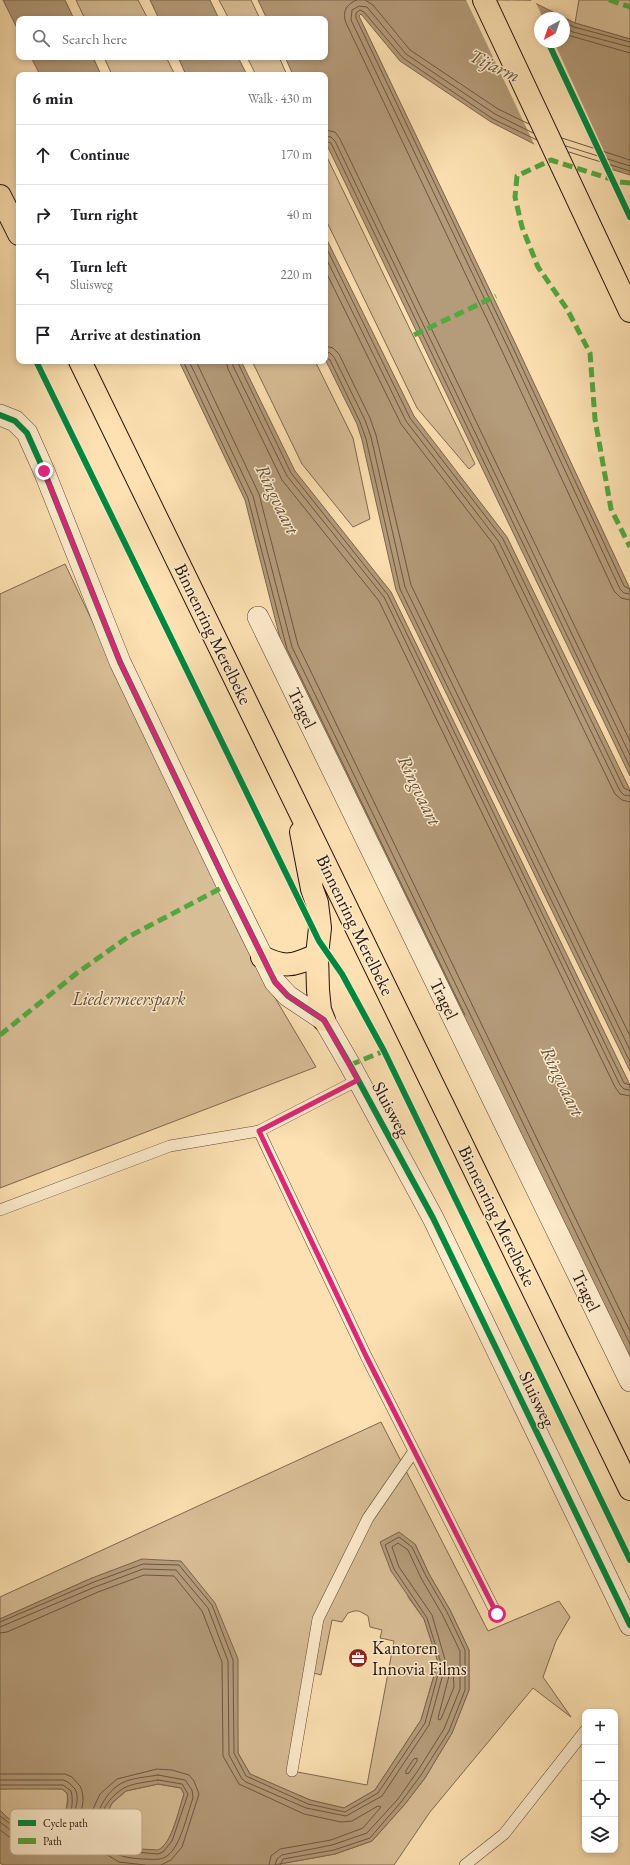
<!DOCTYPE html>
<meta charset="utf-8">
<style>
body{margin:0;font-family:"EB Garamond",serif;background:#f6f6f6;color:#202124}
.controls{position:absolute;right:12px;bottom:12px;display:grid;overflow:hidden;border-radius:8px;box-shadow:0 2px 6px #0003}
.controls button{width:36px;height:36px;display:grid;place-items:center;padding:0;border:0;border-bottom:1px solid #e0e0e0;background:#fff;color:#202124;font:20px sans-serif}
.compass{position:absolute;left:534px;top:12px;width:36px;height:36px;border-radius:50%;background:#fff;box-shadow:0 2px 6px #0003;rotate:220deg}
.stop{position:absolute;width:12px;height:12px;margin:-9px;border:3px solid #db2777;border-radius:50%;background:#fff}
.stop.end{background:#db2777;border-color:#fff;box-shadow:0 1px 4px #0008}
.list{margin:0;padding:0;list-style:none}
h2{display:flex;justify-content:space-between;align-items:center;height:52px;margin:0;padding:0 16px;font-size:17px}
h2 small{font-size:13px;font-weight:400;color:#757577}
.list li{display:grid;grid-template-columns:26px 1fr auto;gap:12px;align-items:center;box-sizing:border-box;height:60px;padding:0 16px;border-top:1px solid #e0e0e0}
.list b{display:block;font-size:15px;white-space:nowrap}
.list p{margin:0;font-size:13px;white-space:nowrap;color:#757577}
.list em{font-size:13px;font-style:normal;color:#757577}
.icon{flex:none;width:22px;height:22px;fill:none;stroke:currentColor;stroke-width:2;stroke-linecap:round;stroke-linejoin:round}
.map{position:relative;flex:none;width:630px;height:1865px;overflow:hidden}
.search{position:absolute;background:#fff;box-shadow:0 2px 6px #0003;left:16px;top:16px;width:312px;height:44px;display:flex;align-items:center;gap:10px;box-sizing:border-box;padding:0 14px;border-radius:8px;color:#757577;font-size:15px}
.panel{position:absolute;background:#fff;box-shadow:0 2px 6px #0003;left:16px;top:72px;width:312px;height:292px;border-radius:8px}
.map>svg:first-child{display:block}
.green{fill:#d8be96;stroke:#7e6850;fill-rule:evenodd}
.water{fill:#b49b79;stroke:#7b644d;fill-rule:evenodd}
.pier{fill:#fde1b2}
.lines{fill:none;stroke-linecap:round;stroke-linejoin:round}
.shore{stroke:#6c5642;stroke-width:1}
.lane-casing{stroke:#5b4635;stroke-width:12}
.street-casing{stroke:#5b4635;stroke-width:22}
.highway-casing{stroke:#25120b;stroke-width:24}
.lane{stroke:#feeccd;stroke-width:11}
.street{stroke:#feeccd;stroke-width:21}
.highway{stroke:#fde1b2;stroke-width:22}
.quiet{stroke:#53a841;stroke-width:5;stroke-dasharray:10 5;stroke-linecap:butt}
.cycleway-casing{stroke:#feeccd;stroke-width:8}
.cycleway{stroke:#00873e;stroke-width:6}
.route{stroke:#db2777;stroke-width:5}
.labels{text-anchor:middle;stroke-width:3;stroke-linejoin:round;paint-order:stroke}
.street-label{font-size:18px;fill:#25120b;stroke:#feeccd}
.park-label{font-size:18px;font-style:italic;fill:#644e3c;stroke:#feeccd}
.poi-label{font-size:18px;fill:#25120b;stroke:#feeccd;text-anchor:start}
.water-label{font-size:19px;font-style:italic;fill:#65503c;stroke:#feeccd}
.key{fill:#feeccd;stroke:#bdab93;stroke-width:1}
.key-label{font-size:11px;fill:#25120b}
</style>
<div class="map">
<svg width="630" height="1865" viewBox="0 0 630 1865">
<rect width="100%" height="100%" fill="#fde1b2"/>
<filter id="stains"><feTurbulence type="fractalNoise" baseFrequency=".005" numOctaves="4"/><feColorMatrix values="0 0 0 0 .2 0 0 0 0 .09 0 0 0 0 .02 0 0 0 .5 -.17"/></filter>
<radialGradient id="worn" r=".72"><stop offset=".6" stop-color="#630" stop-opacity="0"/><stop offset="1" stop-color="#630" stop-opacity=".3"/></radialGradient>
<path class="green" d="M76,0H138L148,19H85Z
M219,0H251L260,19H229Z
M579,0H630V39L575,23Z
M104,57H166L175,75H112Z
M247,57H279L287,75H256Z
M325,153L475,464L469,469L417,408L325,218Z
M252,361H315L353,438L370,519L353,527L302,464Z
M65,564L258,969L316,1067L0,1188V594Z
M381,1422L488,1631L559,1601L570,1617L556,1641L543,1677L571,1717L533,1688L430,1812L394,1865H274L335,1854L372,1841L405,1804L425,1778L452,1733L469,1690V1650L450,1610L429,1574L415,1544L408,1597L424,1619L438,1662L421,1720L375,1790L344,1808L310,1800L250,1774L238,1753L237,1709L92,1578L0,1619V1597ZM354,1611H359L368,1616L370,1627L382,1630L380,1638L394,1641L367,1785L292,1771L310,1672L321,1675L332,1620L342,1622L348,1613Z
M158,1784L181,1788L184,1794C180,1806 171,1845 160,1850C155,1852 147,1850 141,1850C126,1849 116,1845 105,1836L103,1822L112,1803L126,1791Z
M26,1788L62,1789L67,1793C68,1801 67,1807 64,1815C53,1849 16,1829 0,1810V1789Z"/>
<path class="water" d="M3,0H65L74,19H19V32Z
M150,0H210L219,19H159Z
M258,0H529L575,23L630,39V175L542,148L491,122L400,61L361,14L359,16L517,347L630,589V776L325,141V75H293L285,57H325V19H267ZM540,18H564V42H540Z
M31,57H93L101,75H40Z
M178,57H238L247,75H186Z
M325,236L414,416L507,537L630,790V1071L396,590L362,440L357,424L325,359Z
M179,361H241L295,471L391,592L630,1085V1365L283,650L245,500Z
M399,1532L415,1544L429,1574L450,1610L469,1650V1690L452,1733L425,1778L405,1804L372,1841L335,1854L274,1865H3L0,1863V1810C16,1829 53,1849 64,1815C67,1807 69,1801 67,1793L62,1789H0V1619L92,1578L142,1559L181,1561L215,1603L238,1659V1753L250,1774L310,1800L344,1808L375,1790L421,1720L438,1662L424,1619L391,1571L380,1542ZM158,1784L181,1788L184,1794C179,1809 172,1844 158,1850L123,1848L105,1836L103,1822L112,1803L126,1791Z"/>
<path class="pier" d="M466,0L535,1L543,18H540V42H554L614,173L535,146Z"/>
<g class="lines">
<path class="shore" d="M357,0C346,4 342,12 346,23L503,353L614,591L621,598L630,600
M365,0L373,5L410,50L498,109L529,124
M564,22L574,27L630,42
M564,28L573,32L630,47
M564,34L630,53
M325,130L335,132L340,139L630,741
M533,133L495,114L406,54L367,7L359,6L352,10L351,20L509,350L620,589L624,593L630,594
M325,136L331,137L335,141L630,755
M562,138L630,160
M537,140L493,119L403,58L364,12L360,10L356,13V18L513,348L624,586L630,589
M325,141L331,143L630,767
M566,146L630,166
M569,152L630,171
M325,245L410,418L503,539L624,788L630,791
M325,256L406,421L499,542L620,791L624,795L630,796
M325,270L401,424L494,545L615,794L622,800L630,802
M325,346L333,348L339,354L370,418L376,435L411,585L630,1036
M325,352L330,353L334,357L365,420L371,437L405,587L630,1050
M325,357L330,360L360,422L366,439L400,589L630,1062
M183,361L248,498L287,649L465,1015
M189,361L253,496L292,647L630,1344
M196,361L259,494L298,645L630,1331
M226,361L228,369L282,480L379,601L615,1087L620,1094L630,1096
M232,361L233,366L287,476L384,597L620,1085L624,1089L630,1090
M237,361L291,473L388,595L624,1083L630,1085
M0,1622L94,1582L143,1564L179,1565L212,1605L233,1660L234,1753L246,1776L308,1804L345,1812L378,1793L425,1723L441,1663L427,1618L394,1569L385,1545L399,1537L412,1547L426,1576L447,1612L465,1650V1690L449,1731L421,1775L401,1802L370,1838L334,1850L283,1859L280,1865
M0,1627L95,1587L143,1569L176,1570L208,1608L228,1661L229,1755L242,1779L246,1782L306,1808L346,1816L382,1796L429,1725L446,1663L432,1615L399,1567L392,1547L398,1543L408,1550L421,1578L442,1614L460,1651V1689L444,1729L417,1772L398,1799L367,1833L332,1845L282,1855L277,1859L275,1865
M0,1633L7,1632L98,1592L144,1575L174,1576L202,1611L222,1662L223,1756L239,1784L304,1814L341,1822L352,1821L378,1806L381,1807L363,1828L331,1840L280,1849L271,1856L269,1865
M453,1671L454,1687L441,1719L439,1720L438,1718L450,1672Z
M414,1759L417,1758V1761L409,1773L406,1774V1771Z
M0,1774H65L72,1777L80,1786C85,1796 83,1805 80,1815C71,1844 49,1857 20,1844C13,1841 6,1834 0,1830
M158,1775L185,1780L192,1790L193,1798C187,1814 181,1846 167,1856C160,1861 151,1859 143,1859C111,1858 83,1843 100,1808C105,1798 112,1788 122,1783C131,1778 147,1777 158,1775Z
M0,1780H63L68,1782L75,1789C79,1797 77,1804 74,1813C68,1831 59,1844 37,1843C23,1843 11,1830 0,1822
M158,1780L182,1784L188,1794L172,1841L163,1852L158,1854L123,1851L103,1839C92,1821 108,1797 124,1788C133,1783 148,1782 158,1780Z
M0,1785H63L71,1791C77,1812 61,1841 37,1838C23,1836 11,1824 0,1816
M145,1865L119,1862L96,1848L90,1839L88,1820L100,1794L117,1779L157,1769L172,1770L189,1775L194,1781L199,1794L182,1847L171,1860L161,1865"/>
<g class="lane-casing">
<path id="lane" d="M259,1131L366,1356L497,1615
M0,1210L170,1146L259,1131L358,1080
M292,1771L318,1619L368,1518L414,1451
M465,1865L504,1834L585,1731"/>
</g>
<g class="street-casing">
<path id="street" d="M0,415L15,421L27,433L44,471L120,662L227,885L275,982L288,996L324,1020L350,1065L433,1218L630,1625
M258,617L630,1381"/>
</g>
<g class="highway-casing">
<path id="highway" d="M484,0L630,311
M0,196L19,234
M80,361L630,1489
M301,832L312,889L317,903L320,928L317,955L318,990L320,1010L324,1020
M262,957C287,969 293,965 317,955"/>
</g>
<use href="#lane" class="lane"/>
<use href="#street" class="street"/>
<use href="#highway" class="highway"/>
<path class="quiet" d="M609,0L630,7
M630,183L620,182L551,160L517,176L515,197L522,227L538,267L567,309L590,353L595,419L611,509L630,547
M414,335L496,296
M0,1035L77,973L128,937L227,885
M350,1065L384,1051"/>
<g class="cycleway-casing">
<path id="cycleway" d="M548,42L630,217
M36,361L319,941L342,974L384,1051L630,1560
M0,415L15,421L27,433L44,471L120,662L227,885L275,982L288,996L324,1020L350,1065L433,1218L630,1625"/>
</g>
<use href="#cycleway" class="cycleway"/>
</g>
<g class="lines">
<path class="route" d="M44,471L120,662L227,885L275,982L288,996L324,1020L358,1080L259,1131L366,1356L497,1614"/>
</g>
<defs>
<g id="office-disc" transform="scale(1)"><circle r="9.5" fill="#8f2418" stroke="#feeccd"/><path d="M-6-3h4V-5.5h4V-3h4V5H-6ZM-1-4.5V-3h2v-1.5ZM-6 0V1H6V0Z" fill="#fff"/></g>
</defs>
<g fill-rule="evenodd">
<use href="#office-disc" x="358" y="1658"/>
</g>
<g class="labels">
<g class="street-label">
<text transform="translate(213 634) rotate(64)" y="6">Binnenring Merelbeke</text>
<text transform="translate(302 708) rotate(64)" y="6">Tragel</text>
<text transform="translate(355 925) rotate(64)" y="6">Binnenring Merelbeke</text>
<text transform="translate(444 999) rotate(64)" y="6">Tragel</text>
<text transform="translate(391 1109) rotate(62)" y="6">Sluisweg</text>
<text transform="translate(497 1216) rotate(64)" y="6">Binnenring Merelbeke</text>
<text transform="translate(586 1291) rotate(64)" y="6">Tragel</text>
<text transform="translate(537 1399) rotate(64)" y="6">Sluisweg</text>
</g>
<g class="park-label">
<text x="129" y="1005">Liedermeerspark</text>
</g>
<g class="poi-label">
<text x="372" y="1654">Kantoren<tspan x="372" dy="21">Innovia Films</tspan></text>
</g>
<g class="water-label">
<text transform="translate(495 65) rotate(25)" y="7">Tijarm</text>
<text transform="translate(278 499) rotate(64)" y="7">Ringvaart</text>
<text transform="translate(420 790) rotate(64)" y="7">Ringvaart</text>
<text transform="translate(563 1081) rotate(64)" y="7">Ringvaart</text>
</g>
</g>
<rect x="10" y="1809" width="132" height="46" rx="6" class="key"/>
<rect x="18" y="1820" width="18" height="6" fill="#00873e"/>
<rect x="18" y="1838" width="18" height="6" fill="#53a841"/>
<g class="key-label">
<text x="43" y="1827">Cycle path</text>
<text x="43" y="1845">Path</text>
</g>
<rect width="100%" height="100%" filter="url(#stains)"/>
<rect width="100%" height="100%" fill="url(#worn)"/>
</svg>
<div class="controls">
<button>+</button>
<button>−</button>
<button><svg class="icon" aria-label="locate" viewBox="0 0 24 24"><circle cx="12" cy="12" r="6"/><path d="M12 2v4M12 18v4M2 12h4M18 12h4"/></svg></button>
<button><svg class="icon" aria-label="layers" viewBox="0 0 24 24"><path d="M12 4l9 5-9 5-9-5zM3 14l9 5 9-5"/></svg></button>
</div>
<svg class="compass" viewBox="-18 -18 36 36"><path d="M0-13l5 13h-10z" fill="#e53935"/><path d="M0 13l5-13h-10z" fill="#757577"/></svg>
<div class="stop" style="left:497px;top:1614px"></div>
<div class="stop end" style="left:44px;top:471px"></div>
<div class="search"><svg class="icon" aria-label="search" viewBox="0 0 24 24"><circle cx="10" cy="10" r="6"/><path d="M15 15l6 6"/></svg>Search here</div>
<section class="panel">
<h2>6 min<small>Walk · 430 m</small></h2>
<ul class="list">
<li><svg class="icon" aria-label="ahead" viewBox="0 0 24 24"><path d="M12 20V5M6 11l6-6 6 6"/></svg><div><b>Continue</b></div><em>170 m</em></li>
<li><svg class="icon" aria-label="right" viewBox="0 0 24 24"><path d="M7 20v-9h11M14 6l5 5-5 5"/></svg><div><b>Turn right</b></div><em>40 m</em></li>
<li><svg class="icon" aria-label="left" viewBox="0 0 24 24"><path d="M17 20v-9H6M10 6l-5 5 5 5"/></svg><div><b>Turn left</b><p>Sluisweg</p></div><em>220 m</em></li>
<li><svg class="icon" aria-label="arrive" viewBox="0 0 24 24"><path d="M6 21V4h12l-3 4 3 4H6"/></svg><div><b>Arrive at destination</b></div></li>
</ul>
</section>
</div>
